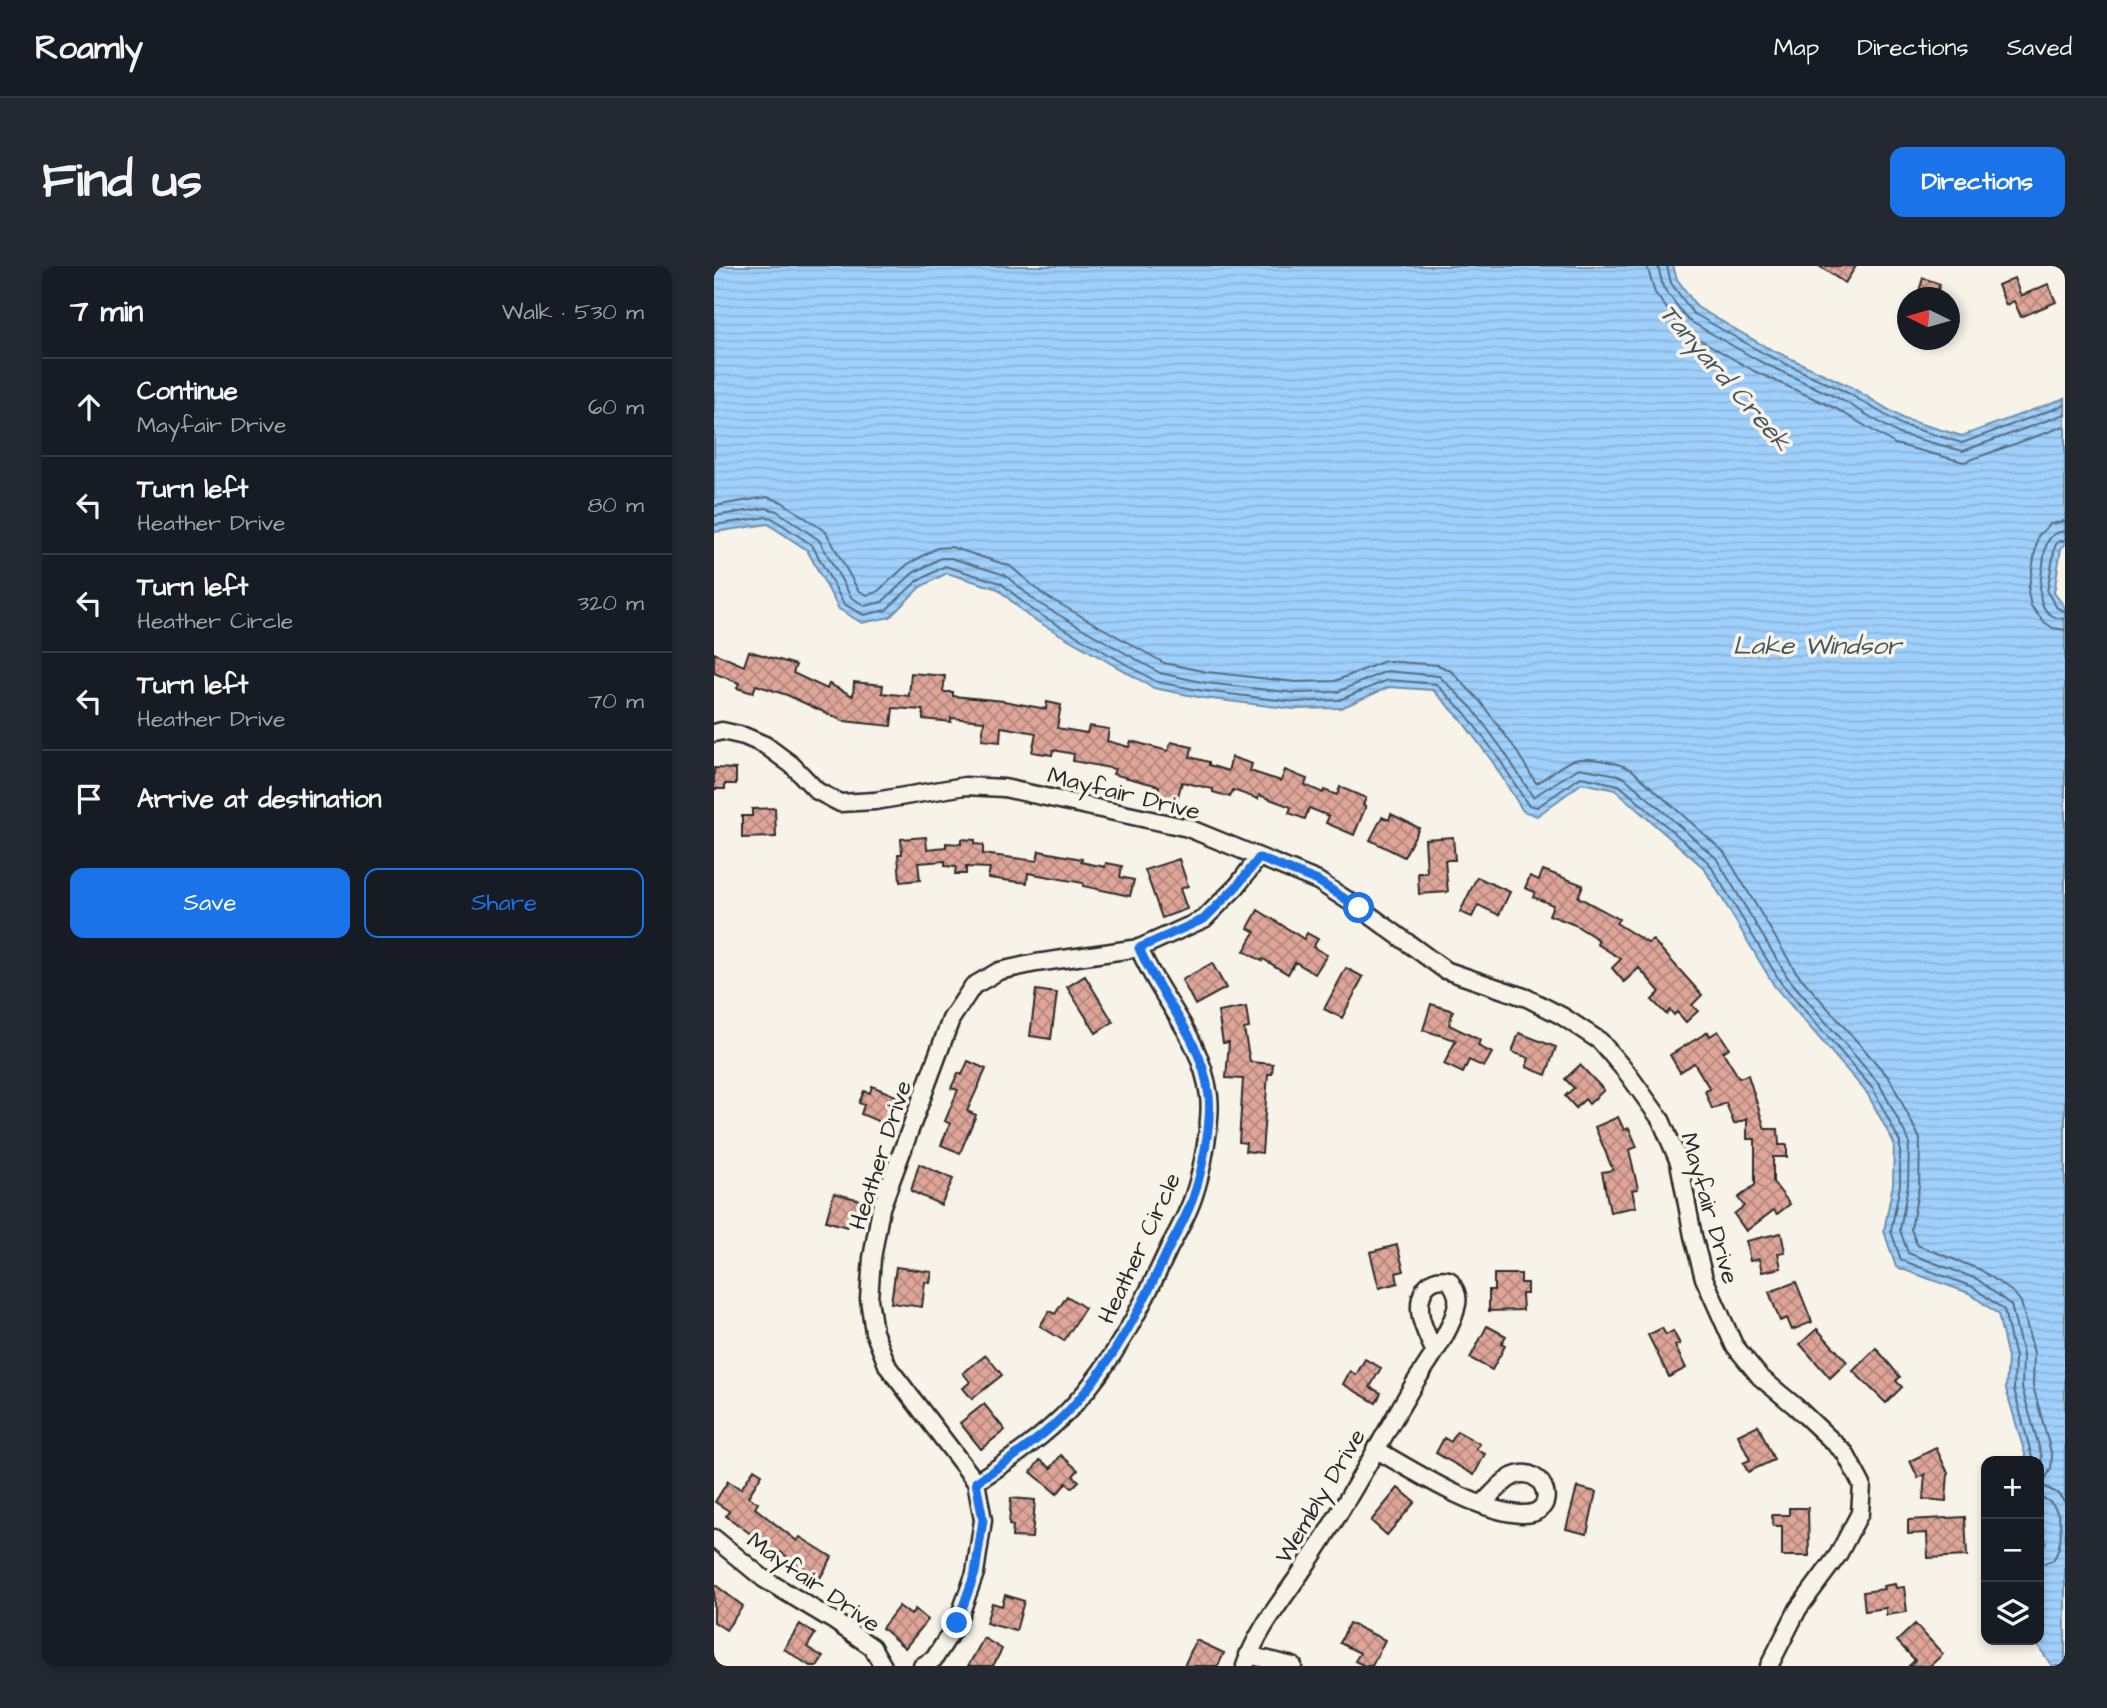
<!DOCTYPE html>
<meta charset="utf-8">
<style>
body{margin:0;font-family:"Architects Daughter",sans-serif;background:#242831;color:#f1f3f6}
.controls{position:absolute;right:21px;bottom:21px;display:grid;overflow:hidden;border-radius:14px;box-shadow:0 4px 10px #0003}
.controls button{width:63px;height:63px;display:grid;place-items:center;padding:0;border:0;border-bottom:2px solid #363941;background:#171b24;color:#f1f3f6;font:35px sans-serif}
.compass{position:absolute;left:1183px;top:21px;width:63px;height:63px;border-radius:50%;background:#171b24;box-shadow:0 4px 10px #0003;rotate:275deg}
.stop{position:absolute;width:21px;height:21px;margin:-16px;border:5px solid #1a73e8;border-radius:50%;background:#fff}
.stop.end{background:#1a73e8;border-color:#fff;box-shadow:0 2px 7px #0008}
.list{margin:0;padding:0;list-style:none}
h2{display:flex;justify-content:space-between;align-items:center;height:91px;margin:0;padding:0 28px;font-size:30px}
h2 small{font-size:23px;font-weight:400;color:#9ea1a6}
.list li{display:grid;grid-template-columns:46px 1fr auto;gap:21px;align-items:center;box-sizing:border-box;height:98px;padding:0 28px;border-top:2px solid #363941}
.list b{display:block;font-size:26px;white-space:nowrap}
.list p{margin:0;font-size:23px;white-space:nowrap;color:#9ea1a6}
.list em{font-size:23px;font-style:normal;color:#9ea1a6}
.actions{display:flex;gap:14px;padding:21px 28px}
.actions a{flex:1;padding:16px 0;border:2px solid #1a73e8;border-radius:14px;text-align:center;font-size:24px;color:#1a73e8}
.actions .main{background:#1a73e8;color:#fff}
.icon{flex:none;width:38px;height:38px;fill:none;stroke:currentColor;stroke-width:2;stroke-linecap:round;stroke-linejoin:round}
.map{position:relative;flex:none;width:1351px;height:1400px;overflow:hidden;border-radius:14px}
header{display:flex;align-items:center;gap:42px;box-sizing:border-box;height:98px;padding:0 35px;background:#171b24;border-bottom:2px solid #363941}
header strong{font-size:33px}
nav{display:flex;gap:38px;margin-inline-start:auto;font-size:24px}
.intro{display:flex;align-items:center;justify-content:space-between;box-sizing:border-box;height:168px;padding:0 42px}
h1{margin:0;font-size:49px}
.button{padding:18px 32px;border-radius:14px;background:#1a73e8;color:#fff;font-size:24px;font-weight:700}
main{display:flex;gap:42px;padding:0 42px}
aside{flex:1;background:#171b24;border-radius:14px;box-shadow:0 4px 10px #0003}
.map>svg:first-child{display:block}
.water{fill:url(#water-rules);stroke:#718ea8;stroke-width:2}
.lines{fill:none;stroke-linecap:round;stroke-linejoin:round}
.shore{stroke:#596d7f;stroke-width:2}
.building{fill:url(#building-cross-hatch);stroke:#2b2b2b;stroke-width:2}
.street-casing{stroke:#2b2b2b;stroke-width:21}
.street{stroke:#f7f3e8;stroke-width:16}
.route{stroke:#1a73e8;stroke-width:9}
.labels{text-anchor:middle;stroke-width:7;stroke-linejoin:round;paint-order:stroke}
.street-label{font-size:24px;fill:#2b2b2b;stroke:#f7f3e8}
.water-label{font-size:26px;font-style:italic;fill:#48545f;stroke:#f7f3e8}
</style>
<header>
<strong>Roamly</strong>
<nav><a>Map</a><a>Directions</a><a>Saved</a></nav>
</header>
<div class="intro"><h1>Find us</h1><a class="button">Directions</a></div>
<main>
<aside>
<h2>7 min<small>Walk · 530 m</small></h2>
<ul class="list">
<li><svg class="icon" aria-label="ahead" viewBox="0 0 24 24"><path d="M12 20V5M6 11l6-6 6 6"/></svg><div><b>Continue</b><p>Mayfair Drive</p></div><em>60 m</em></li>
<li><svg class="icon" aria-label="left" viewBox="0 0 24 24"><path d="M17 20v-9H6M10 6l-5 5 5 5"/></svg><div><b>Turn left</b><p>Heather Drive</p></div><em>80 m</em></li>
<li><svg class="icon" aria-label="left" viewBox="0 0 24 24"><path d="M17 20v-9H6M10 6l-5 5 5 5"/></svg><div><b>Turn left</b><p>Heather Circle</p></div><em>320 m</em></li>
<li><svg class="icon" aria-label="left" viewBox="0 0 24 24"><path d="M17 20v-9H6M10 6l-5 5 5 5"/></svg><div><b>Turn left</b><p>Heather Drive</p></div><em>70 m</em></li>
<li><svg class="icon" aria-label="arrive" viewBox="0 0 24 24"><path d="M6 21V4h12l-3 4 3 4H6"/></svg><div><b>Arrive at destination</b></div></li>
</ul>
<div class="actions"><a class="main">Save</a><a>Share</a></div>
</aside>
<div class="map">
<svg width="1351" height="1400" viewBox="0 0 1351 1400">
<defs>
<pattern id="water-rules" width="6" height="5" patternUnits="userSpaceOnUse" patternTransform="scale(1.75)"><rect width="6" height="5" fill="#9fd0fc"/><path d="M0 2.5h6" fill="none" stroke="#89b3d8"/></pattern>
<pattern id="building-cross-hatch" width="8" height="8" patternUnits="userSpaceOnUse" patternTransform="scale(1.75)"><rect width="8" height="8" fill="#dea598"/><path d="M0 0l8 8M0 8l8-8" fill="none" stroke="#b4877c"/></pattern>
</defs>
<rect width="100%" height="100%" fill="#f7f3e8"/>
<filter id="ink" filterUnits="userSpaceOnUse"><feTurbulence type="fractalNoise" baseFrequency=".0143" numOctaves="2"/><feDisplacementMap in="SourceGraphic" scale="14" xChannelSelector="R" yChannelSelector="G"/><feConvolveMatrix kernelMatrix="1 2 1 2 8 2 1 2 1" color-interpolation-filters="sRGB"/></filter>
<g filter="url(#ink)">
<path class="water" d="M0,0H959L963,13L983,41L1052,81L1135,120L1190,153L1248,170L1351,132V279L1347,282L1340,327L1351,341V1400H1338L1320,1374H1325V1287L1332,1277L1325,1237V1195H1313L1292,1123L1294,1092L1284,1048L1255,1027L1182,1001L1170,965L1179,918L1180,877L1153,827L1061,721L990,602L901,524L868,517L823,550L809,545L778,495L745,451L719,424L675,421L627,442L580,443L489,432L440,422L314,350L284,323L233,307L206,321L176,351L148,357L125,343L93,284L54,258L0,266Z"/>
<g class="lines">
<path class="shore" d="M933,0L941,27L968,63L1040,105L1123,143L1181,178L1250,196L1351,160
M944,0L949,21L974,54L1045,95L1128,134L1185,168L1249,185L1351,148
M953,0L957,17L979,47L1049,87L1132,126L1188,159L1248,177L1351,139
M0,240L53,231L68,236L112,266L144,324L153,329L163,326L194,298L223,282L237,281L296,300L330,329L450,397L493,406L582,416L621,415L671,395L724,399L737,405L765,434L800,481L822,517L825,516C853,497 855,488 891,495C901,497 909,499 918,504L1010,586L1082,706L1176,813L1206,873L1205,920L1197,963L1203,979L1267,1004L1300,1027L1307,1036L1320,1087L1319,1120L1338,1190L1337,1203L1327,1219L1343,1227L1351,1236
M0,250L52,242L63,245L105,274L137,331L151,340L168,336L199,307L227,292H237L291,309L324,337L446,407L492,417L581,427L623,426L673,405L725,410L758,442L791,487L819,531L865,502L904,509L911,512L1002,592L1074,712L1166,819L1195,875L1194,919L1186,964L1194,987L1263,1013L1297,1039L1309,1089L1308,1122L1328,1191L1325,1204
M1351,255L1336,258L1324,270L1314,326L1317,340L1330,356L1339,362L1351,364
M0,259L53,251L58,252L98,279L130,338L150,349L172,344L202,316L231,300L287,317L318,344L443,416L490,425L581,436L625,434L674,414L722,418L751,447L784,491L814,539L823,541L867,511L905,519L995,597L1067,717L1159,823L1186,876V919L1177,965L1187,994L1259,1021L1290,1044L1301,1092L1300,1123L1319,1195
M1351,265C1345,266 1340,267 1336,272C1330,279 1330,291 1329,299C1325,320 1320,351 1351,353
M1351,274L1345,275L1341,280L1333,326L1343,342L1351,345
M1325,1232C1351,1234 1351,1278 1339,1294L1325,1299"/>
</g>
<path class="building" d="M1105,0H1142L1131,17Z
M1209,12L1226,18L1221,32H1203Z
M1300,12L1307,30L1334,18L1342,36L1307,51L1300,35L1292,39L1284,19Z
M35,385L82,399L79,407L113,423L115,418L139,430L140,416L169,419L168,427L195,430L197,407L231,410L229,426H239V430L290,435L332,443L333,436L347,439L343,462L373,467L375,460L395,463L393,475L415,481L417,475L454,485L457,476L478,481L476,491L495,496V499L514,505L518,491L538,498L536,505L567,515L571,504L593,513L591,519L609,527L610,524L623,529L626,521L652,532L649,539L652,540L640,569L612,557L615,550L595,542L591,553L575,547L577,541L545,529L544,533L519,524L516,531L499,526V523L468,516L462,537L443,532L445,520L399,508L401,503L359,495L360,488L339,484L338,489L318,486L322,467L287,461L286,476L268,474L270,455L237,452V456L209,453V444L179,442L177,460L129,455L73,429L42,419L39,427L23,422L25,417L0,407V387L30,400Z
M0,502L22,503V518H11V523H0Z
M61,542L62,571L28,572V550H38V543Z
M677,548L705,562L690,591L656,574L668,551L675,554Z
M212,571L213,583L232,581V577L247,578V573L261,574L260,578L269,579V588L323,595L325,585L368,593L367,596L391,601L392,597L408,600L406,611L420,614L416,630L369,620V617L314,607L313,617L274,612L276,602L252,601V608H241L242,601L231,600V595L204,597L206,614L186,616L184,588H188L187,573Z
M739,571L741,594H731L734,626L705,628L704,607H713L711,573Z
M465,593L474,620L466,623L473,643L448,652L431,604Z
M829,604L869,619L864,631L905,653L902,657L934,677L939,674L988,729L978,739L984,745L972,756L963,746L960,749L956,744L952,748L938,734L946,726L925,702L910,716L898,702L907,693L883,678L885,674L861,659L835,649L839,639L819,631L821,626L811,622L816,610L825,614Z
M763,611L796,626L785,649L764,639L758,651L746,646Z
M544,644L590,673L593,667L604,673L599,681L613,689L601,708L581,696L574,708L549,693L548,695L530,685L541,666L534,662Z
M498,697L512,722L481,739L468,714Z
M632,702L649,711L628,752L610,743Z
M371,710L399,756L382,767L353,721Z
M322,724L343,727L337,773L316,770Z
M717,738L739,745L735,759L766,774L764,780L778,787L770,801L755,794L749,807L730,798L742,774L709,764Z
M532,741L535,762L530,763L536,796L559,798L558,808H554L548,887L531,885L532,877L525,876L529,813L512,812L515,776L509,777L504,746Z
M1004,765L1015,782L1009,786L1025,812L1034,809L1051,863H1064L1065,879H1073V891H1059V916L1076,938L1063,948L1060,944L1032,965L1020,948L1030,940L1024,932L1041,919V873H1033V853L1020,858L1012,837L998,843L991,825L996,823L980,797L966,806L956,789L994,766L996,770Z
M805,767L842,781L832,809L812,801L815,792L798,786Z
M254,795L272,803L253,845L262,849L246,887L227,879L236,858L231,855L244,824L237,822L244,807L248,809Z
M866,799L890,824L875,838L871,833L862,842L851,830L860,822L851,813Z
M158,820L184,831L173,859L147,848L150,839L145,837L150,825L156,827Z
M904,851L910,864L915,862L923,881L915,884L924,923L918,924L922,941L896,946L888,906L899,904L881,861Z
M205,898L239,913L227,939L197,925Z
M120,927L146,934L141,951L136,950L133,961L112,955Z
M1067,967L1071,986L1064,987L1067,1002L1048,1006L1045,993L1036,995L1032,975Z
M683,979L690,1005L682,1007L684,1017L665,1022L656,986Z
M182,1001L218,1006L216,1017L211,1016L208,1041L177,1037Z
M780,1008H807V1017H813V1028H808L809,1044L775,1045V1024H780Z
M1082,1016L1098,1056L1078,1064L1073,1052L1066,1055L1055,1026Z
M353,1030L371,1042L350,1075L326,1060L335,1045L341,1048Z
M773,1060L792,1070L787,1078L791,1080L778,1104L756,1092Z
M948,1062L952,1069L959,1065L966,1078L961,1080L972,1102L955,1111L934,1069Z
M1103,1063L1133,1096L1116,1112L1086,1078Z
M1162,1082L1186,1111L1182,1115L1188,1121L1172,1137L1139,1105Z
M272,1089L288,1109L258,1133L249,1122L256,1116L249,1107Z
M651,1093L667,1102L656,1121L667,1127L662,1137L629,1118L636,1105L642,1109Z
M270,1138L291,1164L267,1183L246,1157Z
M1044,1159L1060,1194L1034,1206L1029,1197L1036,1194L1024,1169Z
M743,1165L766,1178L762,1183L771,1188L760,1209L722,1187L730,1172L737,1176Z
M1222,1182L1234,1207L1232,1235L1209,1233L1211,1208L1204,1212L1196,1195Z
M347,1189L364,1204L359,1210L365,1215L358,1222L352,1217L343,1228L317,1206L326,1194L337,1202Z
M40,1203L48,1208L34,1231L44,1237L41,1242L83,1275L86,1271L118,1291L106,1312L66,1286L64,1288L12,1250L15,1245L1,1236L14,1215L27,1223Z
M863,1221L882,1226L873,1268L852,1263Z
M684,1222L701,1236L673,1269L657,1255Z
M297,1232L321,1234L318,1272L298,1271L299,1260L295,1259Z
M1075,1242H1094L1095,1290H1068V1260H1059L1058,1249H1075Z
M1251,1251L1253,1290L1214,1292L1213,1267L1194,1268V1254Z
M0,1318L29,1340L12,1364L0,1356Z
M1181,1318L1182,1322L1190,1321L1193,1346L1172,1349V1342L1151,1345L1149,1326L1170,1323L1169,1320Z
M291,1329L310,1335L302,1365L272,1357L278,1337L288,1340Z
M185,1340L197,1349L201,1343L214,1354L191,1382L168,1362Z
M635,1357L671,1374L658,1400H651L641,1395L646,1387L626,1377Z
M86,1358L101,1368L93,1381L109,1391L103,1400H96L70,1383Z
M1201,1358L1229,1388L1216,1400H1195L1201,1394L1183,1375Z
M270,1372L288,1383L279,1400H254Z
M482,1374L510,1387L504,1400H470Z"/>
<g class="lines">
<g class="street-casing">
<path id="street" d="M0,467L8,465L30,470L51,479L78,499L103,525L126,537L161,535L251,520L290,522L474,562L604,615L653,647L731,704L813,732L848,750L886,775L914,808L947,854L965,896L979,970L990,1012L1020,1079L1046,1111L1081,1140L1131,1187L1148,1219L1146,1247L1124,1289L1084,1343L1055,1400
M661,1183C700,1205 763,1246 807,1248C849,1250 831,1197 800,1210C788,1215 778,1229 768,1238
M262,1216C296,1194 331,1170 358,1141C401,1095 429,1038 455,982C464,965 474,948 480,929C488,906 498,854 495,830C486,767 448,737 425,682
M0,1272L50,1313L120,1355L158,1381L169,1400
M534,1389L579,1400
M208,1400L220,1393L243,1357L261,1307L269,1254L262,1216L174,1101L160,1066L155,1033L158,992L167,942L237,753L259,720L285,705L322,697L425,682L490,653L523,620L545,591
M531,1400C544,1361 572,1330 594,1296C633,1239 665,1177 700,1118C714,1096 739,1063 743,1038C745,1029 740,1021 735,1014C711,1009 703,1031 707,1052C710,1063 715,1074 720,1084"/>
</g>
<use href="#street" class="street"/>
</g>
</g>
<g class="lines" filter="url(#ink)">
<path class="route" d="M243,1357L261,1307L269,1254L262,1216C296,1194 331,1170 358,1141C400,1095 429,1038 455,982C464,965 474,948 480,929C488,906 498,854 495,830C487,767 448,737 425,682L490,653L523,620L545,592L604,615L645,642"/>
</g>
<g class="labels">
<g class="street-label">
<text transform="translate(410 527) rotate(14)" y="8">Mayfair Drive</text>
<text transform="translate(166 889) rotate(-72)" y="8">Heather Drive</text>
<text transform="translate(996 942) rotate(74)" y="8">Mayfair Drive</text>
<text transform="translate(425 982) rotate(-65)" y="8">Heather Circle</text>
<text transform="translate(606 1230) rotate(-59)" y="8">Wembly Drive</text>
<text transform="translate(100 1316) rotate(35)" y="8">Mayfair Drive</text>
</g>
<g class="water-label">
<text transform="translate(1012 111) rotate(49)" y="9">Tanyard Creek</text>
<text x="1103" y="388">Lake Windsor</text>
</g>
</g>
</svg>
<div class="controls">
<button>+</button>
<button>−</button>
<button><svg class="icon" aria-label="layers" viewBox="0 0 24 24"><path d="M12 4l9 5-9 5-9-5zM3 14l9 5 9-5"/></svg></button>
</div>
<svg class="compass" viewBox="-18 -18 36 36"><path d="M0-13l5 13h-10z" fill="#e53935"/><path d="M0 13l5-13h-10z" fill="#9ea1a6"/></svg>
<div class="stop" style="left:645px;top:642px"></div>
<div class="stop end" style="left:243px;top:1357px"></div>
</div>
</main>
